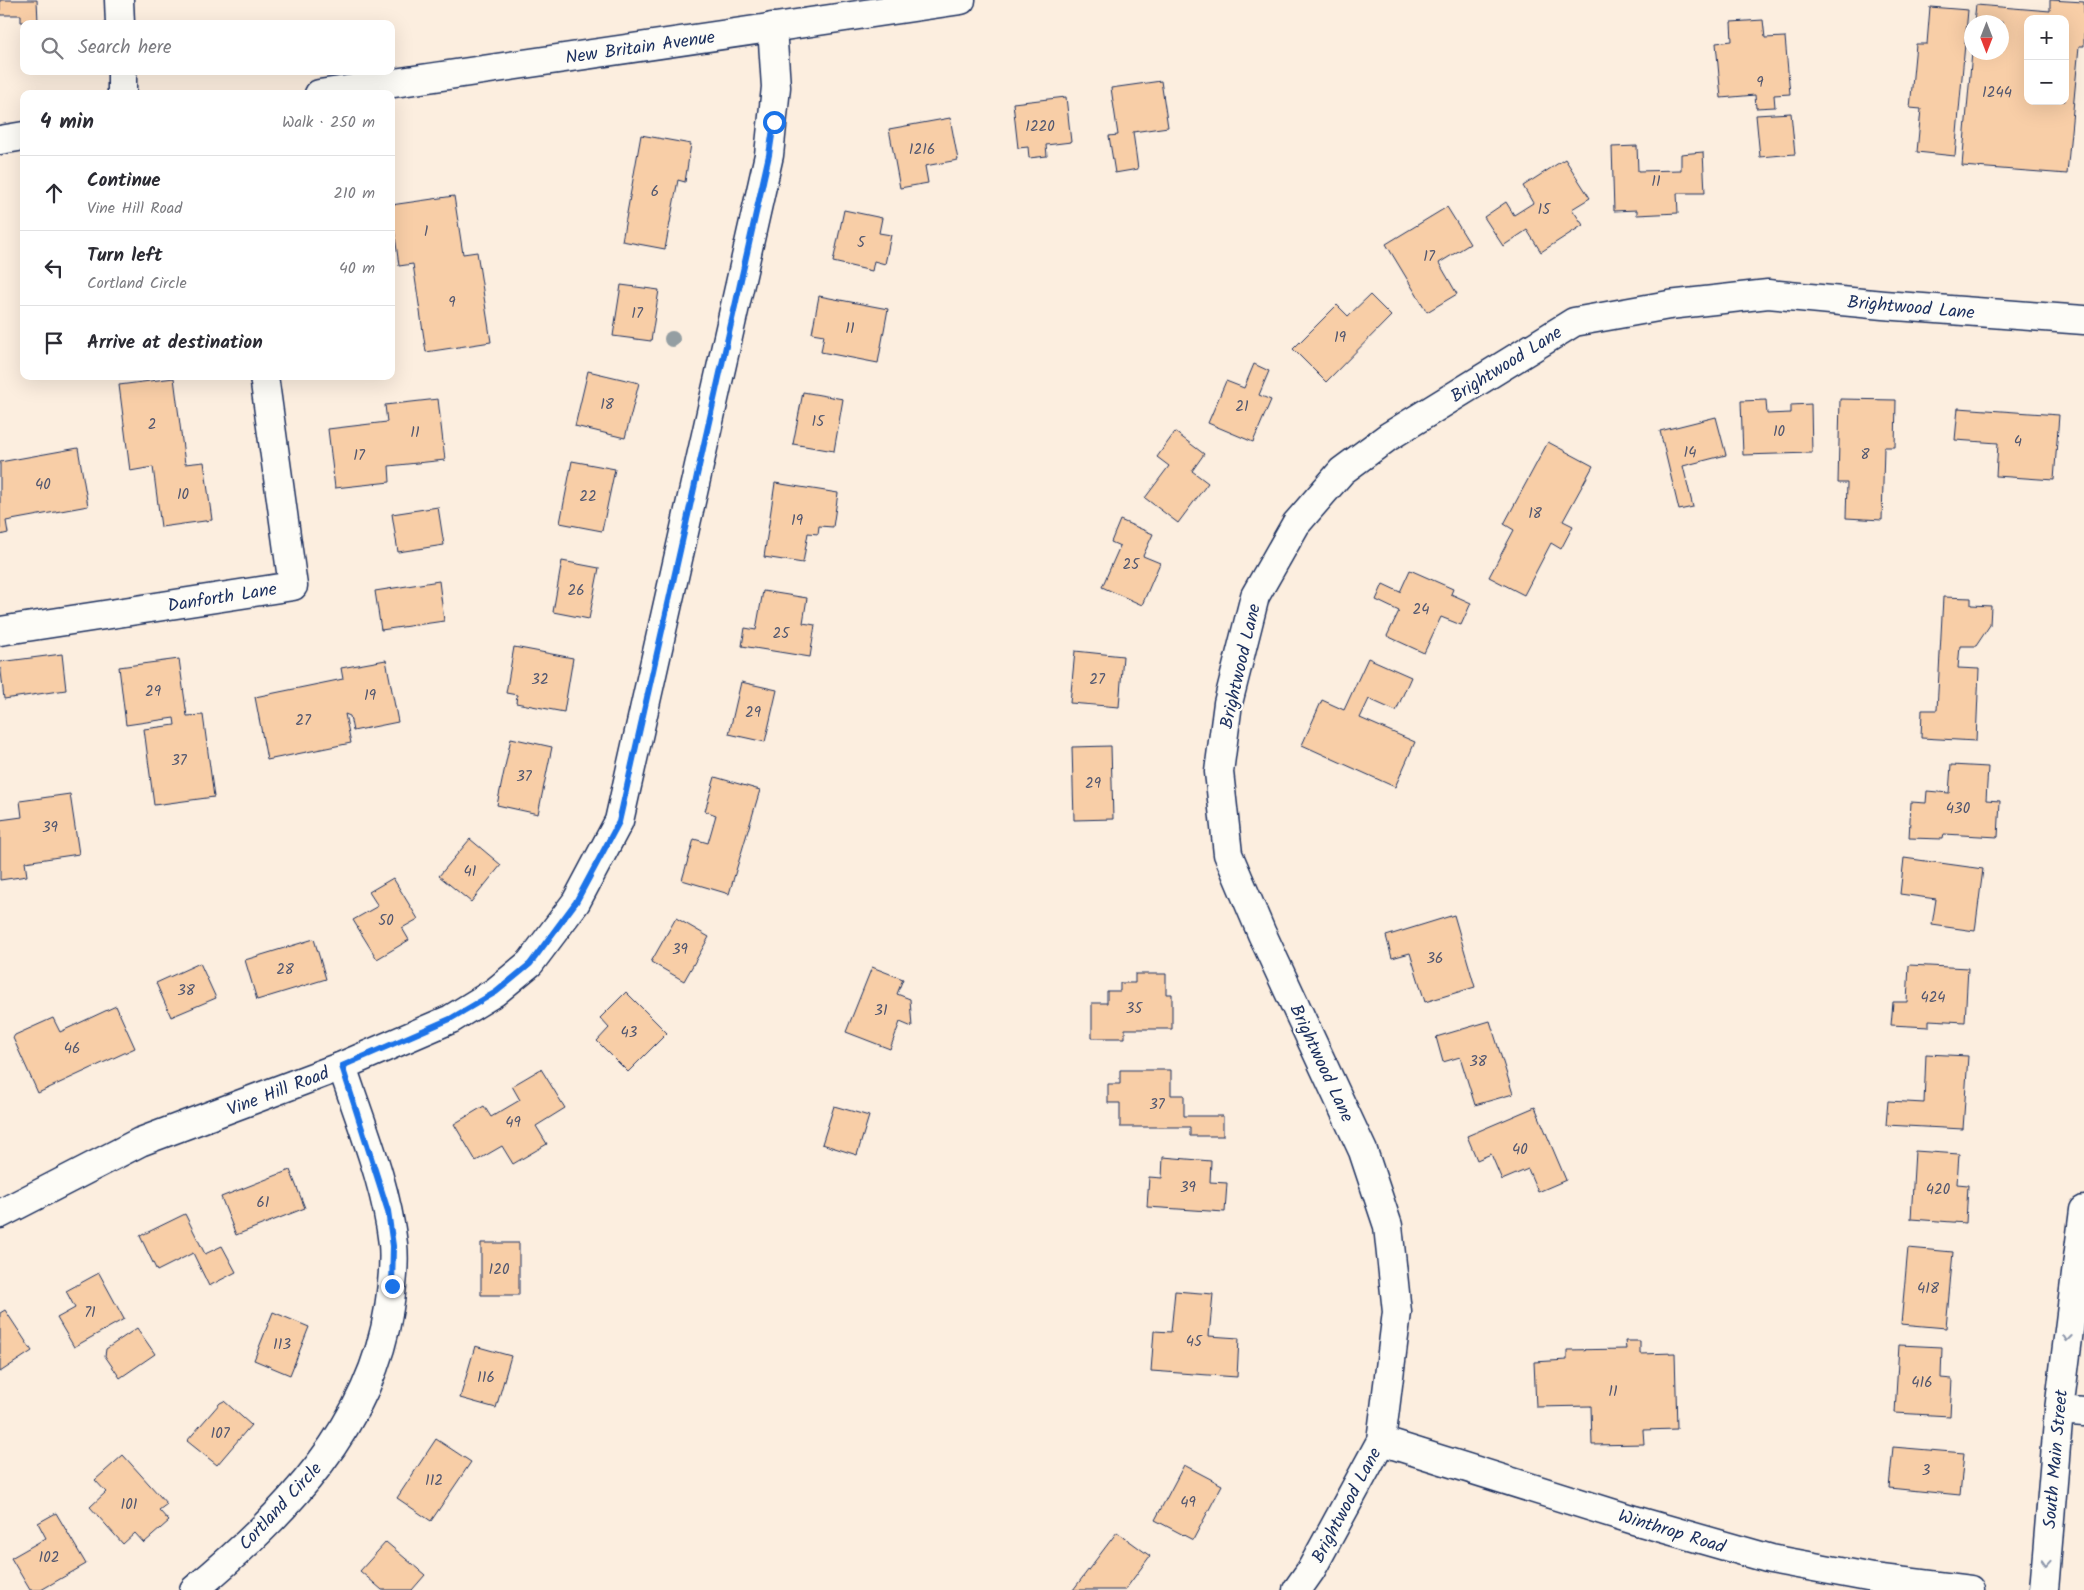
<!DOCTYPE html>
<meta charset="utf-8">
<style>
body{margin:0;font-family:Kalam,sans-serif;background:#f2f2f3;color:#2b2b33}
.controls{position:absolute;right:15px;top:15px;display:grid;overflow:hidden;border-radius:10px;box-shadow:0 5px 20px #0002}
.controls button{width:45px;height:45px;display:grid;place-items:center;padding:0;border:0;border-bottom:1px solid #e1e1e2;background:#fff;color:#2b2b33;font:25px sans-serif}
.compass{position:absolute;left:1964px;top:15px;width:45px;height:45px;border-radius:50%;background:#fff;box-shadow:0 5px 20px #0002;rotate:180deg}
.stop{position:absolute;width:15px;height:15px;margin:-11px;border:4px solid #1a73e8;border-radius:50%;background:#fff}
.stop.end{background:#1a73e8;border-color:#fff;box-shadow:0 1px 5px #0008}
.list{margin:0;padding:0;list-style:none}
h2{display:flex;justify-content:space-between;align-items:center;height:65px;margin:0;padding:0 20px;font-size:21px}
h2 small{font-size:16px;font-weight:400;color:#7c7c81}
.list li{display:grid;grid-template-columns:32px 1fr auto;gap:15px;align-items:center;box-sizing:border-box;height:75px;padding:0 20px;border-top:1px solid #e1e1e2}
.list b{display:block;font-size:19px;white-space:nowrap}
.list p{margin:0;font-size:16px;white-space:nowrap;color:#7c7c81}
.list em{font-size:16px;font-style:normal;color:#7c7c81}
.icon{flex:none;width:28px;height:28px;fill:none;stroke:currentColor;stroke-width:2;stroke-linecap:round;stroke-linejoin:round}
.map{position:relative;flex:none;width:2084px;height:1590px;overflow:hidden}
.search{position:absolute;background:#fff;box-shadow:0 5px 20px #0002;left:20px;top:20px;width:375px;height:55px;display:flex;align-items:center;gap:12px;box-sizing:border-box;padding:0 18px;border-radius:10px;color:#7c7c81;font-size:19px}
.panel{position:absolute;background:#fff;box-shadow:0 5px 20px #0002;left:20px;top:90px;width:375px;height:290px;border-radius:10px}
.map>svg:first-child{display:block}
.building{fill:#f8cea7;stroke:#1b2f5e;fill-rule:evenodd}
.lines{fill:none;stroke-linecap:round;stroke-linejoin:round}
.minor-casing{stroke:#1b2f5e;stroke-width:31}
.secondary-casing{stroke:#1b2f5e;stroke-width:31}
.minor{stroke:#fdfcf7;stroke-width:28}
.secondary{stroke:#fdfcf7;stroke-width:28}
.tree{fill:#949ea2}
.oneway{stroke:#8c96aa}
.route{stroke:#1a73e8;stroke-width:6}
.labels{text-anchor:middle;stroke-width:4.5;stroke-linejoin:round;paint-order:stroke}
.number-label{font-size:15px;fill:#525770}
.street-label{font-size:18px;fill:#1b2f5e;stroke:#fdfcf7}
</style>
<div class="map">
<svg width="2084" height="1590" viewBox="0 0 2084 1590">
<rect width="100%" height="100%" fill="#fceedf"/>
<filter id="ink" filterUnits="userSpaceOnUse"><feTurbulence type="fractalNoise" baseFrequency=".02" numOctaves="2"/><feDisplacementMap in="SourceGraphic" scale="10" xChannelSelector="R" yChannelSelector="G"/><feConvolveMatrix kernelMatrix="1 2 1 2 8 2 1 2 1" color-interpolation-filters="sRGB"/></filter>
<g filter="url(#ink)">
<path class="building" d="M0,0H37L38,22H21V15H0Z
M2050,0L2084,2V46H2079L2067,174L1962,166L1972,52H2002V22H1974L1976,5L2050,11ZM2028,19H2065V101H2028Z
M1930,7L1968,10L1955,156L1917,152L1921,109L1910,108L1916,44H1927Z
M1763,20L1765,38L1785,37L1790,94L1774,95L1775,107L1756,108L1755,95L1721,98L1716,43L1732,41L1731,22Z
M1161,81L1168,127L1133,132L1138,169L1115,173L1109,136L1118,135L1111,88Z
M1066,97L1071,142L1046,145L1047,156L1029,158L1028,147L1018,148L1013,103Z
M1791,113L1795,154L1760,157L1756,115Z
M950,118L958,160L925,166L928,183L900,188L889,129Z
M641,135L691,144L685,182L678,180L665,249L622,241Z
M1637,146L1638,171L1681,170V154L1703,152L1705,193H1677L1678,213L1637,215V210L1614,211L1612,147Z
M1565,159L1590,198L1572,209L1583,225L1541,252L1527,230L1503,246L1484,217L1506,202L1514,215L1533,203L1523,186Z
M454,196L463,254L477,252L491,342L426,352L413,264L399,266L391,205Z
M1447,207L1470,244L1439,263L1457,294L1427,312L1386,244Z
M844,210L882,218L879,233L891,235L885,264L874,261L872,271L833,262Z
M621,285L659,290L651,341L613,336Z
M1370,295L1391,316L1326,382L1293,349L1337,305L1348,316Z
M819,296L888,309L878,363L821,352L824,335L812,333Z
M1254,364L1269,371L1259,395L1271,400L1253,442L1208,423L1226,381L1244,388Z
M588,371L639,383L625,438L575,426Z
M174,378L185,464L204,462L212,520L161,527L153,467L130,471L119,385Z
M803,392L843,399L834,451L793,444Z
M438,399L445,460L389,466L390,482L335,488L328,429L387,422L385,405Z
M1840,399L1896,400L1895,447H1884L1882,520L1846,518L1847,483H1838Z
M1766,400L1767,414L1791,413V405L1811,404L1812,453L1743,455L1741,401Z
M1958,408L2059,415L2054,480L1996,476L1998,443L1955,440Z
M1716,417L1726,455L1683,466L1693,507L1679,510L1660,431Z
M1175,432L1204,454L1192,471L1208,483L1178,523L1145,498L1169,466L1157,457Z
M1548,442L1593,466L1563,521L1573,526L1561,549L1551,543L1524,595L1489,577L1514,530L1504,524Z
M78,448L88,506L6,521L8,533L0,535V462Z
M572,461L615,469L602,531L560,523Z
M775,483L838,493L833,527L819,526L818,534L808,533L803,563L764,557Z
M438,507L444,545L398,552L392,514Z
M1120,520L1153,534L1143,556L1160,563L1142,605L1102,587L1120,546L1111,542Z
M562,561L599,568L589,619L553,612Z
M1410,570L1453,589L1451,594L1471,603L1461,625L1441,617L1424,653L1387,636L1399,611L1376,600L1383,584L1400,592Z
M439,581L444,621L381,630L375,591Z
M763,591L807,598L803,623L815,625L810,657L742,646L745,628L756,630Z
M1943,597L1971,598V605L1991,606L1990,625L1976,646H1960L1958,668L1979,669L1976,741L1921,738L1922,710H1937Z
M514,647L573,658L564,712L516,703L517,695L506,693Z
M1075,651L1123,656L1119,707L1070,703Z
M62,654L66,690L4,699L0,662Z
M1368,658L1411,677L1396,711L1369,699L1360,718L1415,742L1395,787L1302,745L1322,700L1344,710Z
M179,659L187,716L203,715L214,797L154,805L144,729L175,725L174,718L126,725L119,667Z
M386,660L398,722L353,731L350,716L345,714L351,743L267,760L255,697L343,679L341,668Z
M741,682L777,690L765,742L729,734Z
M511,738L552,747L538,814L497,805Z
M1111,746L1113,819L1074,820L1072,747Z
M1951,765L1988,767L1986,800L2000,801L1998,837L1944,834L1943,839L1909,838L1911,802L1926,803L1927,791L1949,793Z
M715,777L760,790L729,894L682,880L694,839L708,843L716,815L705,811Z
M70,794L79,854L25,862L27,876L0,880V820L22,817L20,801Z
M470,839L501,865L471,902L439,876Z
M1904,858L1983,869L1975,931L1932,925L1936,899L1900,894Z
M393,878L418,919L402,928L409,940L377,959L353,920L378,906L369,892Z
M1454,915L1475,987L1425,1002L1410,953L1392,958L1386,936Z
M676,918L709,937L684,981L651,962Z
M314,939L326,979L257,1000L245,960Z
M200,963L216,998L171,1017L156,983Z
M1909,965L1968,968L1965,1022L1929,1020V1027L1891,1025L1893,1002H1907Z
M872,967L903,979L897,994L910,999L912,1027L900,1022L890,1049L846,1032Z
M1135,974H1166V994H1172V1029H1125V1038H1092V1003H1107V991H1120V983H1135Z
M626,992L667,1033L628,1072L597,1041L609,1028L600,1018Z
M116,1006L135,1048L38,1093L13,1038L15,1035L53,1018L60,1032Z
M1490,1021L1513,1094L1475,1105L1460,1057L1443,1062L1436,1037Z
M1926,1054L1968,1056L1963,1129L1886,1125L1888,1101L1924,1103Z
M541,1069L565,1108L536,1126L547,1144L513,1164L502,1146L476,1161L454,1124L484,1106L491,1117L520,1100L512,1086Z
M1120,1070H1171V1095H1184V1116H1223V1136H1190V1127H1120V1103H1108V1084H1120Z
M834,1106L869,1116L857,1155L822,1144Z
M1535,1107L1566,1180L1538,1192L1528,1169L1502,1180L1491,1154L1477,1160L1467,1136Z
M1915,1151L1959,1154L1957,1184L1968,1185L1966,1223L1911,1219Z
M1163,1157L1211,1161L1210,1182L1227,1183L1225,1212L1147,1207L1149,1177L1162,1178Z
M290,1170L305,1208L236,1235L221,1197Z
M185,1214L205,1254L222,1246L236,1272L209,1286L193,1253L157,1271L140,1236Z
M481,1243H519V1295H481Z
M1908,1248L1953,1252L1946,1328L1901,1324Z
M99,1273L124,1319L74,1347L57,1318L75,1308L66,1291Z
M1175,1291L1213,1294L1209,1336L1239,1338L1237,1377L1151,1371L1154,1331L1171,1332Z
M5,1310L32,1351L0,1372V1313Z
M273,1312L309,1327L290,1375L254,1360Z
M137,1328L155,1354L120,1378L105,1356L106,1349Z
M1625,1341H1640V1354L1675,1353L1677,1429L1643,1430L1644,1444L1592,1445L1591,1406L1536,1407L1534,1362L1567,1360V1350L1626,1349Z
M1899,1345L1942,1347L1941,1378L1952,1379L1950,1416L1895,1413Z
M475,1346L511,1356L496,1408L460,1398Z
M224,1401L251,1425L217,1465L187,1441L220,1403Z
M436,1439L471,1462L431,1521L397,1498Z
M1893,1447L1964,1453L1960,1495L1889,1488Z
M123,1455L167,1504L159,1510L169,1521L144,1543L135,1533L123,1544L90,1507L106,1492L95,1480Z
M1184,1465L1222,1485L1193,1540L1155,1520Z
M56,1513L86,1564L41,1590H30L11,1558L46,1538L38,1523Z
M1117,1532L1150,1556L1125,1590H1073Z
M386,1542L425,1575L412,1590H382L360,1571Z"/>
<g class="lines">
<g class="minor-casing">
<path id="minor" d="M119,0L120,24
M122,71V94
M0,631L293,586L264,376
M0,1214L140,1142L342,1066L451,1019L495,992L530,963L576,902L619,821L769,155L776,87L772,27
M1381,1441L1634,1520L1771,1559L1873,1578L1970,1590
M194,1590C283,1516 371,1427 389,1308C392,1287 395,1265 393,1244C386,1183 361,1124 342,1066
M1297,1590L1311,1570L1381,1441L1397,1312L1388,1226L1363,1151L1262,934L1228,854L1219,772L1228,703L1255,596L1296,524L1342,471L1388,437L1574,322L1669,305L1768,294L1883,305L2084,320"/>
</g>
<g class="secondary-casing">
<path id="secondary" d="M319,94L961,0
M0,140L24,136
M2059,1410L2084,1412
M2044,1590L2059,1410L2084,1210"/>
</g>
<use href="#minor" class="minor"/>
<use href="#secondary" class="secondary"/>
</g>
<circle class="tree" cx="672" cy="339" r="8"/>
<defs><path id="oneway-chevron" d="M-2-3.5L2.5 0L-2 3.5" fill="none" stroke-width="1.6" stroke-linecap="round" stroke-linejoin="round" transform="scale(1.25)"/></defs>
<g class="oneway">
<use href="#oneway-chevron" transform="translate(2067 1338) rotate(97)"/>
<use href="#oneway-chevron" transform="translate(2046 1563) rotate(94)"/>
</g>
</g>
<g class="lines" filter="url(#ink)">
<path class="route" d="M392,1286L393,1246L388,1211L342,1066L450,1019L496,992L530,964L576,902L619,822L769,155L774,122"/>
</g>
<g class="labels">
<g class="number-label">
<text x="1760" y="87">9</text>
<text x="1997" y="97">1244</text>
<text x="1040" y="131">1220</text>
<text x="922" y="154">1216</text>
<text x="1656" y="186">11</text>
<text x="655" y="196">6</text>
<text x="1544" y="214">15</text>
<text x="426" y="236">1</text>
<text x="861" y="247">5</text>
<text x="1429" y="261">17</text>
<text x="452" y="307">9</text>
<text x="637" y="318">17</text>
<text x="850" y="333">11</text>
<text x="1340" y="342">19</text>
<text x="607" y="409">18</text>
<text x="1242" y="411">21</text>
<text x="818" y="426">15</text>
<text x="152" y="429">2</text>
<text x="1779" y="436">10</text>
<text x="415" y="437">11</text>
<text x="2018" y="446">4</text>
<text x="1690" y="457">14</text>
<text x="1865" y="459">8</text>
<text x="359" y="460">17</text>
<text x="43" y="489">40</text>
<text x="183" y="499">10</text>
<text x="588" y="501">22</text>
<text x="1535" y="518">18</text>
<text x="797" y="525">19</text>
<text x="1131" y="569">25</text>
<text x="576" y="595">26</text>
<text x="1421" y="614">24</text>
<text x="781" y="638">25</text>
<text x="540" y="684">32</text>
<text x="1097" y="684">27</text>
<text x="153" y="696">29</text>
<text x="370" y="700">19</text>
<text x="753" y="717">29</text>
<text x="303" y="725">27</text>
<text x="179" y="765">37</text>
<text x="524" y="781">37</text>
<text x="1093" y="788">29</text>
<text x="1958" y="813">430</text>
<text x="50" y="832">39</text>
<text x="470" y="876">41</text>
<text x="386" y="925">50</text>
<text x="680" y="954">39</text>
<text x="1435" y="963">36</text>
<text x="285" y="974">28</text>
<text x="186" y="995">38</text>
<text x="1933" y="1002">424</text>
<text x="1134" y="1013">35</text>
<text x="881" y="1015">31</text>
<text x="629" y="1037">43</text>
<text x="72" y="1053">46</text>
<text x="1478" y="1066">38</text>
<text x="1157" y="1109">37</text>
<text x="513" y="1127">49</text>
<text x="1520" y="1154">40</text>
<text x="1188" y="1192">39</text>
<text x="1938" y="1194">420</text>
<text x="263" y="1207">61</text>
<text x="499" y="1274">120</text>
<text x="1928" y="1293">418</text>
<text x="90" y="1317">71</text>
<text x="1194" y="1346">45</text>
<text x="282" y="1349">113</text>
<text x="486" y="1382">116</text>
<text x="1922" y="1387">416</text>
<text x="1613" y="1396">11</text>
<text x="220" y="1438">107</text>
<text x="1926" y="1475">3</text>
<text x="434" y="1485">112</text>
<text x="1188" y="1507">49</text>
<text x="129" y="1509">101</text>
<text x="49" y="1562">102</text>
</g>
<g class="street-label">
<text transform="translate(640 47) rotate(-8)" y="6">New Britain Avenue</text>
<text transform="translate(1911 307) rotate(5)" y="6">Brightwood Lane</text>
<text transform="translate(1506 364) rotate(-32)" y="6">Brightwood Lane</text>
<text transform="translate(222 597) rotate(-9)" y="6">Danforth Lane</text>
<text transform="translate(1240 666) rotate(-77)" y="6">Brightwood Lane</text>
<text transform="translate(1322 1063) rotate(65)" y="6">Brightwood Lane</text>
<text transform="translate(278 1091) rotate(-21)" y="6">Vine Hill Road</text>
<text transform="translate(2055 1459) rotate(-85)" y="6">South Main Street</text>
<text transform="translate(1346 1505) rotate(-62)" y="6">Brightwood Lane</text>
<text transform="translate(280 1506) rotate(-47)" y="6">Cortland Circle</text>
<text transform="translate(1672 1531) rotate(17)" y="6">Winthrop Road</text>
</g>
</g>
</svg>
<div class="controls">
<button>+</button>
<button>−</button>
</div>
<svg class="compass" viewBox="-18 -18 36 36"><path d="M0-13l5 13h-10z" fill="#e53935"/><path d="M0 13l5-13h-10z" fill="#7c7c81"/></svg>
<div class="stop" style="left:774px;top:122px"></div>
<div class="stop end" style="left:392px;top:1286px"></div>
<div class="search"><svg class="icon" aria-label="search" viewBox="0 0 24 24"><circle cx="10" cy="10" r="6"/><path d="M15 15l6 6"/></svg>Search here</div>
<section class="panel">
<h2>4 min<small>Walk · 250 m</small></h2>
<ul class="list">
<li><svg class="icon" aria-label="ahead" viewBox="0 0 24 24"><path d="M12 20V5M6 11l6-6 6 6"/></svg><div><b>Continue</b><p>Vine Hill Road</p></div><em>210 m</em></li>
<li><svg class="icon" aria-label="left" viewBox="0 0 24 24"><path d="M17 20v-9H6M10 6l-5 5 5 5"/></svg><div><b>Turn left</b><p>Cortland Circle</p></div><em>40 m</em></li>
<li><svg class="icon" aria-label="arrive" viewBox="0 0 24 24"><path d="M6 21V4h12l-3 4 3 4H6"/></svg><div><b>Arrive at destination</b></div></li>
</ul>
</section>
</div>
